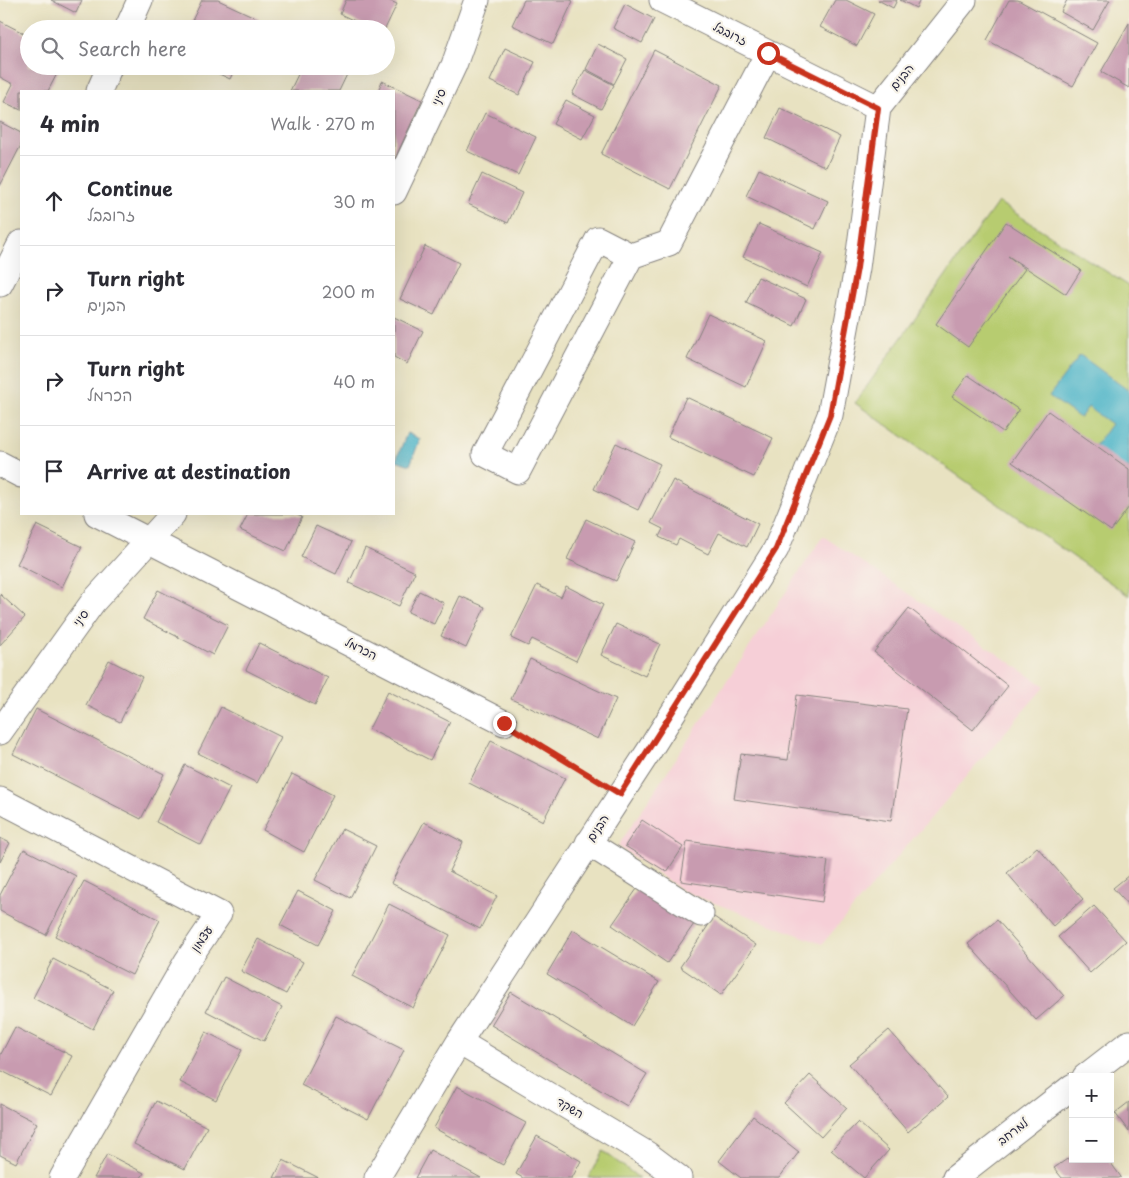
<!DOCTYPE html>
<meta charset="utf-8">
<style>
body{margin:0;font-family:"Playpen Sans","Playpen Sans Hebrew",sans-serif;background:#f7f7f7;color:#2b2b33}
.controls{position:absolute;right:15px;bottom:15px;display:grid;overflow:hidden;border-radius:0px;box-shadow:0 5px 20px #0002}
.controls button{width:45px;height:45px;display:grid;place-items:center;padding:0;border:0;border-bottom:1px solid #e1e1e2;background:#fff;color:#2b2b33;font:25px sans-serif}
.stop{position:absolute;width:15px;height:15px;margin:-11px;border:4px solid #c8321e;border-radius:50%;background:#fff}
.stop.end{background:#c8321e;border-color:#fff;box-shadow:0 1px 5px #0008}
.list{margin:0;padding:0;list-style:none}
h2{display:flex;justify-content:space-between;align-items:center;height:65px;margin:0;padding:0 20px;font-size:21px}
h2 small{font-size:16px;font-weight:400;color:#7c7c81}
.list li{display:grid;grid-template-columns:32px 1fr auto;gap:15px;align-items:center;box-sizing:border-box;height:90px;padding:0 20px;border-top:1px solid #e1e1e2}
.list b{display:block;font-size:19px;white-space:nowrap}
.list p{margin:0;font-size:16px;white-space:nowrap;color:#7c7c81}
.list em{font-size:16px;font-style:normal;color:#7c7c81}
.icon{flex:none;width:28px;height:28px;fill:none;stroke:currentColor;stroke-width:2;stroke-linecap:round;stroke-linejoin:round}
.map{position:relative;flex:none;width:1129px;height:1178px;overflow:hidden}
.search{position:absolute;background:#fff;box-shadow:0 5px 20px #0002;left:20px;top:20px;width:375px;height:55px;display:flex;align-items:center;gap:12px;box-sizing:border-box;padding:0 18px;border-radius:28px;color:#7c7c81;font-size:19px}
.panel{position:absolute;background:#fff;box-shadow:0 5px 20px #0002;left:20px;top:90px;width:375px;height:425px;border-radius:0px}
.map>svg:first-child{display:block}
.built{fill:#f6cfd7}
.green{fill:#b7cc70;stroke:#6c7756}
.water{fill:#49b3c7;stroke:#366a81}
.building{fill:#c89bb0}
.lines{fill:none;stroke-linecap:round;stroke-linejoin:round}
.minor-casing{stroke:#85827e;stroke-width:27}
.path{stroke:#85827e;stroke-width:3;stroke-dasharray:4 4;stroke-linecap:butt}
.minor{stroke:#fff;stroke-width:25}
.route{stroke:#c8321e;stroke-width:6}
.labels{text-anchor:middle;stroke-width:4.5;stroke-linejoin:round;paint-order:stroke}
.street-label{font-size:12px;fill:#22223b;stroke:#f7f3e8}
</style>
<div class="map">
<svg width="1129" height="1178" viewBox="0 0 1129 1178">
<rect width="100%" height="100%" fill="#f7f3e8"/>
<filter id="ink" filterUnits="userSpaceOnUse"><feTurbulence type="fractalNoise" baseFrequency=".02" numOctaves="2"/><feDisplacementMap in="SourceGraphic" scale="10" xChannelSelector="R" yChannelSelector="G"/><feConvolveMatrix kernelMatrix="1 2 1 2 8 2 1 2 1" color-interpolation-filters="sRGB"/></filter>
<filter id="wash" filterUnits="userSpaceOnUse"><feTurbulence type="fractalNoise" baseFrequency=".0096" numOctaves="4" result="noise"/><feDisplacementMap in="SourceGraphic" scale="20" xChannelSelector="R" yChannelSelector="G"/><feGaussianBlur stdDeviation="1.12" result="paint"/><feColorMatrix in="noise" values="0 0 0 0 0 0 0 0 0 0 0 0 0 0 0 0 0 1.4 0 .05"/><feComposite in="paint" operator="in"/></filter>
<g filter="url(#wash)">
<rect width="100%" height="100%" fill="#e8e2c1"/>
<path class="built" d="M823,536L1045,686L822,944L683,891L618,846Z"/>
<path class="green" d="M998,202L1129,286V596L855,403Z
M603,1151L639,1178H588Z"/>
<path class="water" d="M1080,355L1129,391V474L1084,461L1111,424L1088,407L1080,418L1049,396Z
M407,433L420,439L410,465L396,460Z"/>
<g id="blocks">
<path class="building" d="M51,0H82L76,13Z
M202,0H218L259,19L254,29H188Z
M346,0H388L397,4L385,29H372L340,14Z
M524,0H570L573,1L553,44L512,25Z
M835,0H846L874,14L857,46L820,27Z
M878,0H897L893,8Z
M900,0H920L916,8Z
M1009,0H1018L1097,43L1073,86L987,40Z
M1067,0H1110L1093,30L1061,12Z
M625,4L654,19L642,43L613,28Z
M0,21L29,36V66H61L48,91H21V110L4,102L13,84L0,77Z
M1129,23V88L1101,72Z
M598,44L627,59L614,84L586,69Z
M505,48L535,62L519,95L490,81Z
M654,50L722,85L670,189L601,154Z
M202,66H236L230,79Z
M302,66H351L339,91H290Z
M585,70L614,85L601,109L572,94Z
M382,81L422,100L394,161V91H378Z
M566,100L595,115L582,139L553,124Z
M780,108L840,137L826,167L766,138Z
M485,113L536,137L518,175L467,151Z
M0,122L21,133V145L0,186Z
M759,169L828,201L815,229L746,196Z
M482,174L522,193L508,223L468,204Z
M1006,222L1081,270L1066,294L1008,256L1025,269L968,347L936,324Z
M759,224L823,253L807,287L743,257Z
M425,246L459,263L434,315L400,299Z
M758,277L806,299L794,326L746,303Z
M708,314L767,341L746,387L687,359Z
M394,317L423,331L407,364L394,357Z
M968,375L1019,410L1003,432L952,397Z
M686,397L773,438L754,477L668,437Z
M1048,411L1129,469V507L1111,531L1012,462Z
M616,443L660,464L638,510L594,489Z
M673,480L758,524L747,547L719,533L708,554L679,539L676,545L659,537L663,529L651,523Z
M248,514H294L302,517L286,551L240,530Z
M586,519L635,542L616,581L567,559Z
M37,525L82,547L62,587L17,564Z
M316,526L351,542L336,574L301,557Z
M365,548L415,572L399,606L349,583Z
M537,585L561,597L566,586L603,605L576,661L532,639L528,646L511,638Z
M158,590L228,625L213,655L143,619Z
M419,591L444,603L434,624L408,612Z
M0,594L25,617L0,645Z
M460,596L485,607L466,648L441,636Z
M909,608L1008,686L973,730L874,652Z
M616,624L660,644L645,676L601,655Z
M259,643L328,678L315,705L246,670Z
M530,659L616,699L598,739L511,699Z
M109,660L142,677L120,722L86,705Z
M388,691L450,722L430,760L369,729Z
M797,695L907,709L891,821L734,799L741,754L788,760Z
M221,707L281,737L257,783L198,753Z
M36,709L164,774L141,819L13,754Z
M491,741L565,778L543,821L469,783Z
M185,765L230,788L201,845L156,822Z
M292,774L333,795L304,852L263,830Z
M642,820L683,847L667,872L625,846Z
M424,822L463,842L449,871L497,896L480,929L391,883Z
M342,829L376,846L350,898L315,880Z
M0,838L10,843L0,862Z
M687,841L828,861L822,902L681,881Z
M1037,847L1083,899L1053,926L1007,873Z
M24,849L76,876L46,935L0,911V895Z
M1129,875V906L1113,888Z
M84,881L160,920L132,975L55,936Z
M639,886L694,924L667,963L612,925Z
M298,891L336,911L318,945L280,925Z
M389,904L450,935L413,1008L352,976Z
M1094,906L1126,941L1090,973L1058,937Z
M714,917L756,945L721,995L680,967Z
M997,920L1064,996L1036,1020L968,944Z
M573,930L659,982L632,1026L547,974Z
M258,939L303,962L286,994L241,971Z
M53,959L113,990L93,1029L33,998Z
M224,977L282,1007L264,1041L206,1011Z
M511,992L647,1074L627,1106L491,1025Z
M336,1016L404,1050L368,1119L301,1085Z
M15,1027L72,1056L51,1096L0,1070V1056Z
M889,1030L948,1097L908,1132L849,1064Z
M206,1032L242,1050L216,1100L180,1082Z
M810,1075L847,1108L821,1137L784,1103Z
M457,1086L526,1123L503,1165L434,1128Z
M156,1101L207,1127L185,1169L134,1144Z
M1129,1102V1132L1115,1113Z
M0,1104L37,1123L16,1163L0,1155Z
M753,1116L799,1152L779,1178H741L719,1161Z
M858,1122L889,1150L864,1178L831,1150Z
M537,1136L581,1161L572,1178H523L516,1174Z
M430,1150L481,1178H415Z
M107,1154L144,1173L141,1178H94Z
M1073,1155V1159H1108L1121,1177L1119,1178H1062L1054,1168Z
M283,1160L319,1178H274Z"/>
</g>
</g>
<g filter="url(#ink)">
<use href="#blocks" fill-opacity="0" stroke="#85827e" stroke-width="1"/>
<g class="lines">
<g class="minor-casing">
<path id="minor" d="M662,0L878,108
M127,29L140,0
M99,91L110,66
M394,192L454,65L477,0
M631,256L598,239L485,454L518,471L631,256L669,243L768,53
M0,284L21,243
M0,464L21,475
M97,514L504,723
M0,732L93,602L173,514
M0,800L219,914L187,961L62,1178
M588,843L701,914
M459,1042L647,1154L679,1178
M1085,1077L1129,1043
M377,1178L459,1042L649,751L776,549L830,415L857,268L878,108L964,0
M955,1178L1073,1086"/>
</g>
<path class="path" d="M525,735L601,782"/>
<use href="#minor" class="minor"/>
</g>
</g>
<g class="lines" filter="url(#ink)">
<path class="route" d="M504,723L620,794L776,549L830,415L857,268L878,108L768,53"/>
</g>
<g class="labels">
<g class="street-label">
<text transform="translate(730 34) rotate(27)" y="4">זרובבל</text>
<text transform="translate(902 77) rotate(-51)" y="4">הבנים</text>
<text transform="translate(439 97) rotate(-65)" y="4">סיני</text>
<text transform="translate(81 618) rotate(-54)" y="4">סיני</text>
<text transform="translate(361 649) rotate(27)" y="4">הכרמל</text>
<text transform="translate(598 828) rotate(-57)" y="4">הבנים</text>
<text transform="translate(202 939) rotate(-55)" y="4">עצמון</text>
<text transform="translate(570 1108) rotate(31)" y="4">השקד</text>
<text transform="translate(1013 1132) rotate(-38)" y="4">למרחב</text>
</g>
</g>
</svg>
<div class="controls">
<button>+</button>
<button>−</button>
</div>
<div class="stop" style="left:768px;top:53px"></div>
<div class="stop end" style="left:504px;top:723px"></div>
<div class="search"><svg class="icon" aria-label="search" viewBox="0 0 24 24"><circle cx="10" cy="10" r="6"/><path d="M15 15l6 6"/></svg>Search here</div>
<section class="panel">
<h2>4 min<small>Walk · 270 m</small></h2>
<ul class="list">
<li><svg class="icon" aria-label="ahead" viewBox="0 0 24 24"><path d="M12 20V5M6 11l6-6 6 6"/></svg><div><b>Continue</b><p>זרובבל</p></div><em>30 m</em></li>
<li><svg class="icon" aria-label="right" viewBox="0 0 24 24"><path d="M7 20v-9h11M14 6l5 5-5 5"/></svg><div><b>Turn right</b><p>הבנים</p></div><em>200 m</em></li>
<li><svg class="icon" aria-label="right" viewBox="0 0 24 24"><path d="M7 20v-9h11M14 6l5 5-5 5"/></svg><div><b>Turn right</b><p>הכרמל</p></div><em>40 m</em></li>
<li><svg class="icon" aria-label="arrive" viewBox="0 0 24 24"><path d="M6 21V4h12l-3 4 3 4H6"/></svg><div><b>Arrive at destination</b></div></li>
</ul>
</section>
</div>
